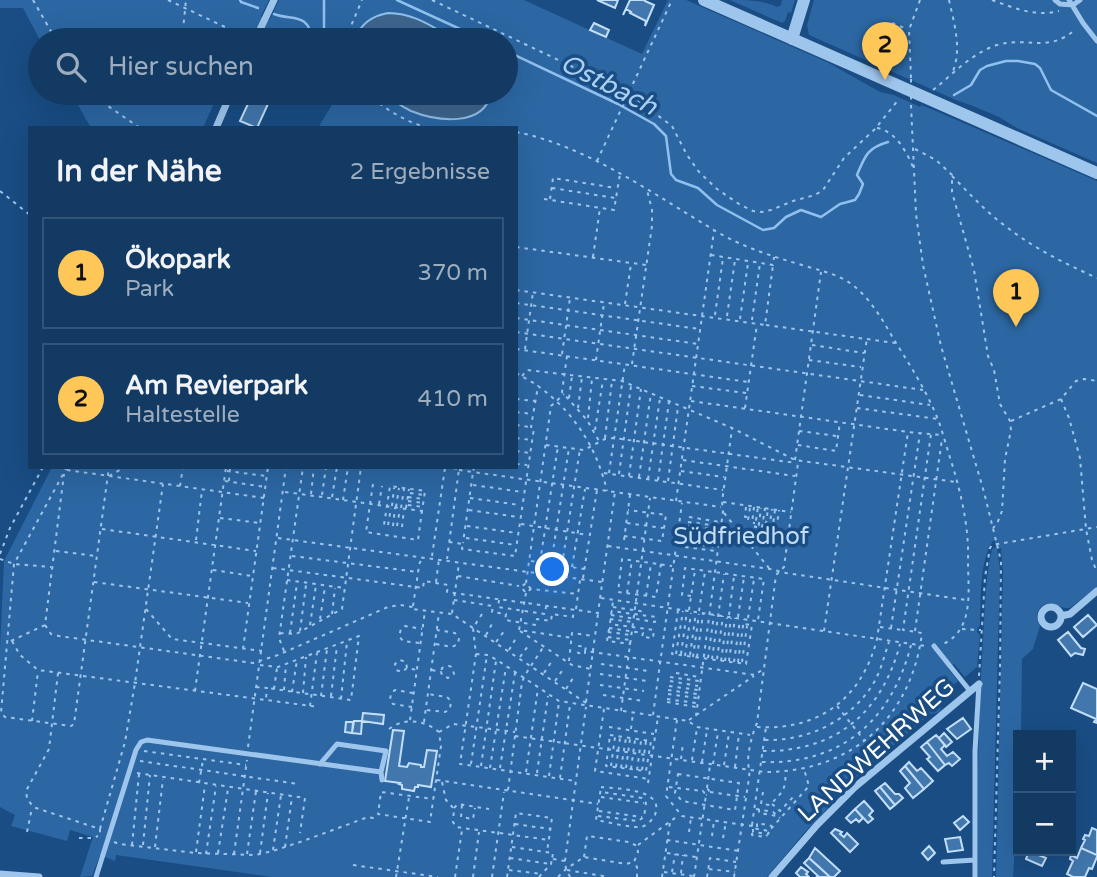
<!DOCTYPE html>
<html lang="de">
<meta charset="utf-8">
<style>
body{margin:0;font-family:"Varela Round",sans-serif;background:#20456c;color:#f1f3f6}
.controls{position:absolute;right:21px;bottom:21px;display:grid;overflow:hidden;border-radius:0px;box-shadow:0 7px 28px #0002}
.controls button{width:63px;height:63px;display:grid;place-items:center;padding:0;border:0;border-bottom:2px solid #325478;background:#133a63;color:#f1f3f6;font:35px sans-serif}
.you{position:absolute;left:553px;top:570px;width:24px;height:24px;margin:-18px;border:5px solid #fff;border-radius:50%;background:#1a73e8;box-shadow:0 0 0 10px #1a73e833}
.badge{display:grid;place-items:center;width:46px;height:46px;border-radius:50%;background:#ffc758;color:#111;font-size:23px;font-weight:700}
.pin{position:absolute;translate:-50% -58px;filter:drop-shadow(0 2px 4px #0008)}
.pin::after{content:'';position:absolute;top:37px;width:24px;height:21px;background:inherit;clip-path:polygon(0 0,100% 0,50% 100%)}
.list{margin:0;padding:0;list-style:none}
h2{display:flex;justify-content:space-between;align-items:center;height:91px;margin:0;padding:0 28px;font-size:30px}
h2 small{font-size:23px;font-weight:400;color:#9dadbe}
.list li{display:grid;grid-template-columns:46px 1fr auto;gap:21px;align-items:center;box-sizing:border-box;height:112px;margin:0 14px 14px;padding:0 14px;border:2px solid #325478;border-radius:0px}
.list b{display:block;font-size:26px;white-space:nowrap}
.list p{margin:0;font-size:23px;white-space:nowrap;color:#9dadbe}
.list em{font-size:23px;font-style:normal;color:#9dadbe}
.icon{flex:none;width:38px;height:38px;fill:none;stroke:currentColor;stroke-width:2;stroke-linecap:round;stroke-linejoin:round}
.map{position:relative;flex:none;width:1097px;height:877px;overflow:hidden}
.search{position:absolute;background:#133a63;box-shadow:0 7px 28px #0002;left:28px;top:28px;width:490px;height:77px;display:flex;align-items:center;gap:18px;box-sizing:border-box;padding:0 24px;border-radius:38px;color:#9dadbe;font-size:26px}
.panel{position:absolute;background:#133a63;box-shadow:0 7px 28px #0002;left:28px;top:126px;width:490px;height:343px;border-radius:0px}
.map>svg:first-child{display:block}
.green{fill:#2c67a3}
.water{fill:#3e658d;stroke:#90c0ee;stroke-width:2}
.lines{fill:none;stroke-linecap:round;stroke-linejoin:round}
.stream{stroke:#90c0ee;stroke-width:2.5}
.building{fill:#4177ad;stroke:#c3def9;stroke-width:2}
.path{stroke:#9ec5ec;stroke-width:2;stroke-dasharray:3.5 5;stroke-linecap:butt}
.service{stroke:#9ec5ec;stroke-width:5}
.minor{stroke:#9ec5ec;stroke-width:7}
.tertiary{stroke:#9ec5ec;stroke-width:12}
.path-bridge{stroke:#9ec5ec;stroke-width:2;stroke-dasharray:3.5 5;stroke-linecap:butt}
.labels{text-anchor:middle;stroke-width:7;stroke-linejoin:round;paint-order:stroke}
.park-label{font-size:24px;fill:#c3def9;stroke:#194d84}
.street-label{font-size:24px;fill:#fff;stroke:#194d84}
.water-label{font-size:26px;font-style:italic;fill:#a9cff3;stroke:#194d84}
</style>
<div class="map">
<svg width="1097" height="877" viewBox="0 0 1097 877">
<rect width="100%" height="100%" fill="#194d84"/>
<path class="green" d="M0,0H269L261,16L262,18L251,40H40L23,8H0Z
M279,0H524L642,54L668,0H686L827,62L880,92L894,95L920,107L921,105L936,111L1097,181V587L1070,608C1060,609 1054,600 1043,605C1036,611 1035,618 1040,626L1033,649L1022,659L1021,735H1018V833L1015,844L1013,877H996L1003,573L1001,548L997,549L1000,569L992,877H978C977,798 978,719 983,640C985,610 985,579 992,549L997,547L994,540C979,557 981,602 980,625L977,629V632L980,635L977,667L965,677L954,664L948,668L958,681L938,699L941,710L937,713L930,714L831,799V805L804,833L767,877H272L116,855L115,861L100,855L92,876L80,877L93,837L70,830L67,841L11,826L15,815L0,807V648L4,561L52,467H516V128H318L339,93H506V40H260C264,33 264,23 270,19Z
M730,0C747,0 763,0 777,7L781,5L782,0H795L791,13L788,12L785,21L782,23Z
M814,0H1097V163L1017,128L999,117L973,106L956,100L809,35L807,25Z
M71,93H227L222,104L215,101L203,128H91Z"/>
<path class="water" d="M388,13C415,13 434,28 456,40H355C360,24 371,16 388,13Z
M383,93H491C484,128 436,121 411,111C401,106 392,100 383,93Z"/>
<g class="lines">
<path class="stream" d="M240,0L241,2L258,8
M397,0L484,40
M274,14C292,21 309,12 312,40
M322,40L324,36V0
M506,51L618,104L654,124L666,136L671,174L676,180L698,188L717,205L763,230L774,228L786,217L801,210L821,217L840,204L855,200L859,194L863,184L857,175C865,156 867,148 888,142
M954,95L971,85L980,70L987,66L1006,61H1018L1035,64L1040,68L1051,90L1097,116"/>
</g>
<path class="building" d="M597,0H618L615,8Z
M630,0H645V1L654,5L645,26L646,21L630,13L631,12L626,9L623,15Z
M594,23L609,30L606,37L590,30Z
M253,93H273L257,128L240,121Z
M1088,615L1097,625L1083,637L1074,627Z
M1068,632L1081,648L1085,649L1083,655L1075,653L1071,656L1058,640Z
M1083,683L1097,689V723L1094,722L1096,719L1071,708Z
M363,713L384,715L383,724L362,721Z
M963,718L971,729L957,739L947,729Z
M354,721H362L361,734L352,733Z
M346,722H353L352,733L345,732Z
M393,730L404,731L399,766L407,767L409,763L421,765V767H424L427,750L437,751L431,787L418,785V787H415L414,791L402,789V785L399,784L400,783L385,781Z
M944,733L952,742L946,747L939,738Z
M936,735L945,745L941,749L947,756L953,752L960,759L952,766L949,763L945,765L927,742Z
M927,742L945,765L938,771L927,759L930,757L921,747Z
M909,762L917,771L921,768L933,781L924,789L905,766Z
M905,766L924,789L913,798L905,788L910,783L900,771Z
M885,783L895,794H899L903,798L895,805L880,787Z
M880,787L895,805L890,809L875,791Z
M864,801L873,811L869,815L873,819L868,823L855,809Z
M855,809L863,818L859,822L856,819L851,823L846,818Z
M963,816L969,822L960,830L954,823Z
M1092,828L1097,830V855L1081,848L1085,840L1083,839L1085,835L1089,836Z
M835,829L842,832L840,834L844,837L847,833L858,844L850,852L831,833Z
M960,837L963,850L948,852L945,839Z
M929,846L935,853L928,860L922,853Z
M815,848L840,871L834,877H830L809,858Z
M1081,848L1097,855V857L1092,869L1089,868L1085,877H1073L1067,874L1073,861L1070,859L1071,855L1077,858Z
M1029,851L1046,858L1042,866L1026,859Z
M809,858L817,865L830,877H816L818,876L804,863Z
M801,867L808,872L806,874L809,877H800L796,873Z"/>
<g class="lines">
<path class="path" d="M33,0L56,40
M168,0L246,37
M432,0L628,93L672,126L687,155L699,172L717,189L739,204L753,211L762,212L771,210L793,201L815,195L823,190L844,158L875,129L899,99
M949,0C954,23 962,48 953,71
M992,0C1014,8 1035,17 1059,11
M892,23L907,29
M117,40L128,29H134L146,40
M182,40L186,0
M345,40L362,0
M911,78L909,30L920,0
M933,90C953,74 972,53 997,45C1028,36 1047,54 1076,29
M98,93L108,106L140,128
M366,93C384,108 405,122 429,128
M104,99L109,93
M911,105L916,214L923,265L941,346L984,492L1001,561L1000,667L994,877
M877,128C896,131 907,153 913,167
M516,132C585,145 655,195 714,230C742,247 771,256 802,265C818,270 833,273 847,281C870,296 883,321 896,343C912,368 928,394 939,422C944,437 948,452 953,467C962,498 969,528 968,561C968,591 975,631 941,645
M915,149L936,160L952,175V192L974,270L988,356L994,370L1000,404L1010,421L1011,430L1005,459L1002,511L997,524L993,528
M597,161L672,0
M952,176C970,194 987,213 1008,228C1035,249 1066,264 1097,278
M552,188L615,198
M0,191L30,215
M544,199L614,210L620,174
M550,199L553,178L616,188
M516,247L646,265
M711,255L773,265L774,257
M593,257L600,208
M516,290L765,325L773,265
M516,303L699,329
M625,304L631,264
M715,315L723,258
M727,316L735,260
M516,318L698,344
M740,319L748,263
M752,320L760,263
M766,325L895,343
M516,332L923,390
M812,345L864,353
M516,349L748,382
M525,349L533,292
M562,354L570,298
M567,356L562,392L587,420L599,441
M596,360L604,303
M809,360L861,367
M632,364L652,226V210L647,190
M516,373L537,385
M522,376L527,370L622,381L732,428L795,460L956,482
M692,386L746,393
M860,395L930,405
M569,398L572,376
M516,399L535,401
M1061,399L1069,418L1080,458L1086,529L1092,560L1097,572
M691,401L908,432L942,435
M578,408L582,377
M745,408L757,324
M857,408L938,419
M516,412L532,414
M588,418L592,379
M1011,421L1061,399L1076,381L1084,379L1097,381
M516,425L529,427
M595,430L603,380
M799,431L837,436
M516,438L531,440
M605,438L612,381
M546,445L584,450L605,439L614,438L796,463
M798,445L836,451L840,422
M516,451L529,453
M683,460L795,476
M795,460L821,272
M516,464L527,465
M67,467L14,564L1,713L5,717L71,726L74,724L109,467
M445,467L459,469L447,559
M474,467L473,472L721,507
M67,470L264,498
M459,470L473,472L463,543
M227,471L266,476
M681,471L724,477
M604,473L723,490
M609,473L625,364
M619,474L631,386
M109,476L125,467
M629,476L641,389
M639,477L651,393
M648,479L660,398
M658,480L669,402
M225,481L265,487
M229,481L230,467
M668,481L678,407
M373,484L366,532L418,540L422,511
M473,485L523,492
M180,486L183,467
M285,492C331,498 376,505 422,511L425,491L390,486L384,525
M410,493L424,495
M311,494L314,467
M322,495L326,467
M332,497L337,467
M408,497L423,499
M470,498L520,505
M343,500L348,467
M408,501L423,503
M676,501L714,231
M723,502L791,512
M379,504L382,486
M408,505L423,507
M392,506L394,488
M396,507L399,488
M746,507L745,517H748
M754,507L752,523H755
M401,508L404,489
M406,508L409,489
M750,508L748,520L751,521
M469,510L518,517
M775,510L770,546L774,547L779,510
M724,513L769,568
M689,517L720,522
M220,518L260,523
M688,522L719,526
M627,523L663,528
M521,524L588,535
M388,525L391,508
M393,526L395,508
M397,526L400,509
M467,526L517,533
M688,526L719,530
M402,527L404,510
M757,527H755L758,507
M102,529L256,551
M687,530L720,535
M761,531H758L761,508
M686,534L718,539
M763,535L761,534L765,508
M624,536L662,541L666,515L628,510
M278,538L602,582
M466,538L516,545
M686,538L718,543
M767,539L764,538L768,509
M196,540L202,490
M624,540L630,495
M449,542L463,544L462,549L515,556L534,428L531,427L538,386C574,412 597,448 607,491
M685,543L717,547
M769,543L767,542L772,509
M608,546L770,569L786,573L966,600
M685,547L716,551
M56,551L96,556
M0,554L10,528L43,467
M292,556L418,572
M432,556L445,468
M0,559L14,564L51,567
M531,561L584,569
M540,562L558,446
M551,564L569,448
M661,564L656,597L618,592L622,559L672,566
M562,565L580,449
M572,567L585,489
M273,568L423,588L424,581L448,585L447,592L598,613L615,492
M213,570L252,576
M458,576L519,586
M583,578L597,490
M287,580L344,588
M94,582L248,603
M436,582L439,559
M526,583L551,406L564,394
M531,589L526,583L521,587L526,593L531,589L578,594
M526,593L519,630L572,638
M627,593L632,560
M646,596L651,564
M691,596L682,595L685,568L764,579L758,620
M601,598L925,646
M454,600L493,606L492,612L506,614L505,620L536,625L537,619L551,621L552,614L573,617L574,609
M499,600L498,607L545,614L546,607
M413,606L419,566L420,562L425,559
M613,607L646,612
M146,609L172,639L262,651
M576,609L580,580
M678,610L672,654L746,664L752,625L743,624
M689,610L695,570
M699,611L705,572
M452,613L459,563
M332,614L335,588
M482,614L473,628L476,654L460,764L576,781
M611,615L655,622L656,617L611,611
M729,615L734,576
M738,617L744,577
M748,618L754,579
M320,619L325,587
M610,619L632,622
M610,623L613,601
M45,625L51,634L59,636L253,663L278,655L388,607L400,605L413,607L412,609L452,614L586,703
M310,625L316,585
M880,627L902,630
M609,628L643,633L642,637L653,638L654,630L610,624
M891,628L920,433
M609,629L607,641L631,644
M962,629L981,630
M300,631L306,585
M520,631L572,665L591,669
M824,631L867,338
M915,631L942,439
M608,632L631,635
M280,633L296,634L342,609L361,467
M290,633L297,583
M486,635L493,622
M608,637L630,640
M11,641L45,625L64,474
M12,641L20,655L38,670L319,707
M496,642L505,630
M419,643L403,641L399,636L401,629L405,626L422,629
M436,644L452,647L458,644L459,638L455,633L437,630
M243,649L268,467
M509,650L516,638
M284,651L279,638L303,467
M585,651L586,647L579,646L578,653L585,654V651L755,675L763,669
M476,654L488,655L497,660L559,701L688,721L697,727L750,735
M676,654L683,611
M681,654L687,611
M690,655L696,612
M685,656L691,613
M520,657L528,646
M693,657L699,614
M697,657L703,614
M708,658L714,615
M712,659L724,574
M717,659L723,616
M569,661L572,633L594,636
M721,661L727,618
M725,661L731,618
M729,661L735,618
M734,662L740,620
M738,662L744,619
M742,662L747,626
M601,664L648,671
M260,665L278,667L359,636L351,700L267,688
M407,668L406,662L400,660L395,664L396,670L402,672L407,668L417,670
M432,670L441,672L442,675L448,678L454,674L452,667L449,666L442,668L441,672
M58,673L49,749L26,791L27,798L33,807L100,829V835
M544,673L552,661
M676,673L699,677
M600,674L647,681
M979,676L985,577L990,548L992,545L1097,527
M670,677L699,681
M555,681L564,668
M670,681L698,686
M600,685L644,691
M669,686L698,690
M256,687L267,688L266,699
M274,689L277,668
M566,689L575,675
M284,690L286,664
M668,690L697,694
M195,691L226,467
M292,692L297,660
M303,693L306,657
M668,694L697,698
M603,695L643,701
M321,696L327,649
M331,696L337,646
M341,699L347,642
M667,699L696,703
M586,702L598,614
M667,702L696,707
M310,706L317,653
M837,706L864,740
M412,707L393,704L390,700L391,693L395,690L413,693
M604,709L595,771L649,779
M427,710L445,712L450,709L451,701L447,697L428,694
M621,711L650,498
M653,715L682,503
M696,716L723,511L722,502L732,429
M410,720L425,611
M677,720L666,796L682,816L752,826V828L769,831L809,786L804,769
M689,720L754,676
M32,721L38,671
M424,722L439,613
M609,727L654,734
M757,727C819,731 862,698 877,639L908,432
M389,729C405,717 424,720 439,732L441,746L430,822L378,814L381,792L433,799
M631,729L633,713
M439,732L453,724L515,732
M610,735L651,741L646,771L606,766Z
M515,736L765,772C852,772 911,718 922,633L903,630L931,434
M765,740C808,741 850,721 873,684C881,671 884,656 889,642
M248,747L286,467
M144,751L246,765
M763,751C835,752 882,713 900,644
M681,759L683,743
M692,760L697,728
M140,761L298,784
M702,762L707,730
M762,762C841,765 892,720 911,645
M471,764L487,655
M713,764L718,732
M724,765L729,733
M481,766L496,661
M611,766L615,737
M616,767L620,738
M735,767L739,734
M490,768L506,667
M500,768L515,673
M621,768L626,738
M626,768L630,739
M631,769L635,740
M637,770L641,741
M642,770L646,741
M526,772L538,688
M137,773L305,798L300,833
M537,773L548,696
M678,774L739,783L735,810L682,801L675,793Z
M549,776L559,702
M560,778L570,705
M437,780L598,804
M442,782L446,800L454,809L453,822L456,827L549,840
M199,783L203,760
M648,783L658,717
M601,787C617,789 668,788 654,817C651,821 646,826 641,827C631,828 607,822 596,820Z
M669,787L702,791
M707,788L710,765
M508,790L522,682L525,675L544,646
M710,792L745,797
M763,792L761,804L770,805C781,793 787,790 785,772
M601,797L644,803
M772,804L780,811L795,795
M462,805L461,817L473,819L475,808
M454,808L458,804L489,809
M756,809L773,812L780,818
M759,809V813L777,816
M599,811L642,817
M598,816L638,821L644,817L646,803L642,798L601,792
M515,824L550,829
M752,825L766,727
M757,827V823L772,826
M100,829L125,742L135,683L163,484
M753,829V832L768,834L769,832
M27,832L32,808
M689,832L691,818
M752,833V835L766,837L767,835
M712,836L714,821
M79,838H93L98,836
M723,838L726,822
M667,840L739,851
M114,842L119,844L195,853L255,855L273,851L303,841L368,817L373,818L378,814
M132,845L139,774
M143,845L150,775
M638,845L679,815
M155,847L163,779
M285,847L292,797
M512,847L553,853L552,859
M273,850L281,795
M196,852L205,785
M218,853L228,789
M260,853L268,793
M667,853L696,857
M206,854L216,786
M234,854L247,760
M247,854L256,791
M584,857L587,836L629,842L637,846L638,852L634,862L637,867V877
M510,858L551,864
M553,859L565,861
M353,865L438,877
M709,869L735,872
M509,870L542,874
M567,870L609,877
M664,872L693,876
M672,872L675,854
M681,873L683,855
M396,877L409,797
M455,877L462,830
M473,877L479,832
M492,877L504,792
M507,877L516,813L552,818L547,852
M539,877L551,864L552,859
M558,877L566,869L584,857L626,864L633,862
M570,877L566,869L565,861L586,707
M662,877L670,822
M694,877L706,795L703,791L707,788L710,792L706,795
M707,877L710,858L736,862
M734,877L749,778C750,771 748,766 748,760C749,747 752,735 757,723L776,575L784,567L798,463"/>
<path class="service" d="M1055,0L1060,4L1073,5L1080,0
M1069,0L1083,23L1097,41
M934,646L970,691
M320,764L337,744L386,751L381,772L382,780
M943,862L975,860
M96,877L136,750L141,742L147,740L381,772
M975,877V751L979,684"/>
<path class="minor" d="M255,40L274,0
M216,128L231,93
M1041 617a10 10 0 1 1 20 0a10 10 0 1 1-20 0Z
M1061,616L1070,614L1097,591
M0,874L39,877
M772,877L817,825L855,787L979,684"/>
<path class="tertiary" d="M704,0L1097,173
M792,39L804,0"/>
<path class="path-bridge" d="M911,79V103"/>
</g>
<g class="labels">
<g class="park-label">
<text x="741" y="544">Südfriedhof</text>
</g>
<g class="street-label">
<text transform="translate(876 750) rotate(-42)" y="8">LANDWEHRWEG</text>
</g>
<g class="water-label">
<text transform="translate(609 84) rotate(27)" y="9">Ostbach</text>
</g>
</g>
</svg>
<div class="controls">
<button>+</button>
<button>−</button>
</div>
<div class="you"></div>
<div class="pin badge" style="left:1016px;top:327px">1</div>
<div class="pin badge" style="left:885px;top:80px">2</div>
<div class="search"><svg class="icon" aria-label="search" viewBox="0 0 24 24"><circle cx="10" cy="10" r="6"/><path d="M15 15l6 6"/></svg>Hier suchen</div>
<section class="panel">
<h2>In der Nähe<small>2 Ergebnisse</small></h2>
<ul class="list">
<li><span class="badge">1</span><div><b>Ökopark</b><p>Park</p></div><em>370 m</em></li>
<li><span class="badge">2</span><div><b>Am Revierpark</b><p>Haltestelle</p></div><em>410 m</em></li>
</ul>
</section>
</div>
